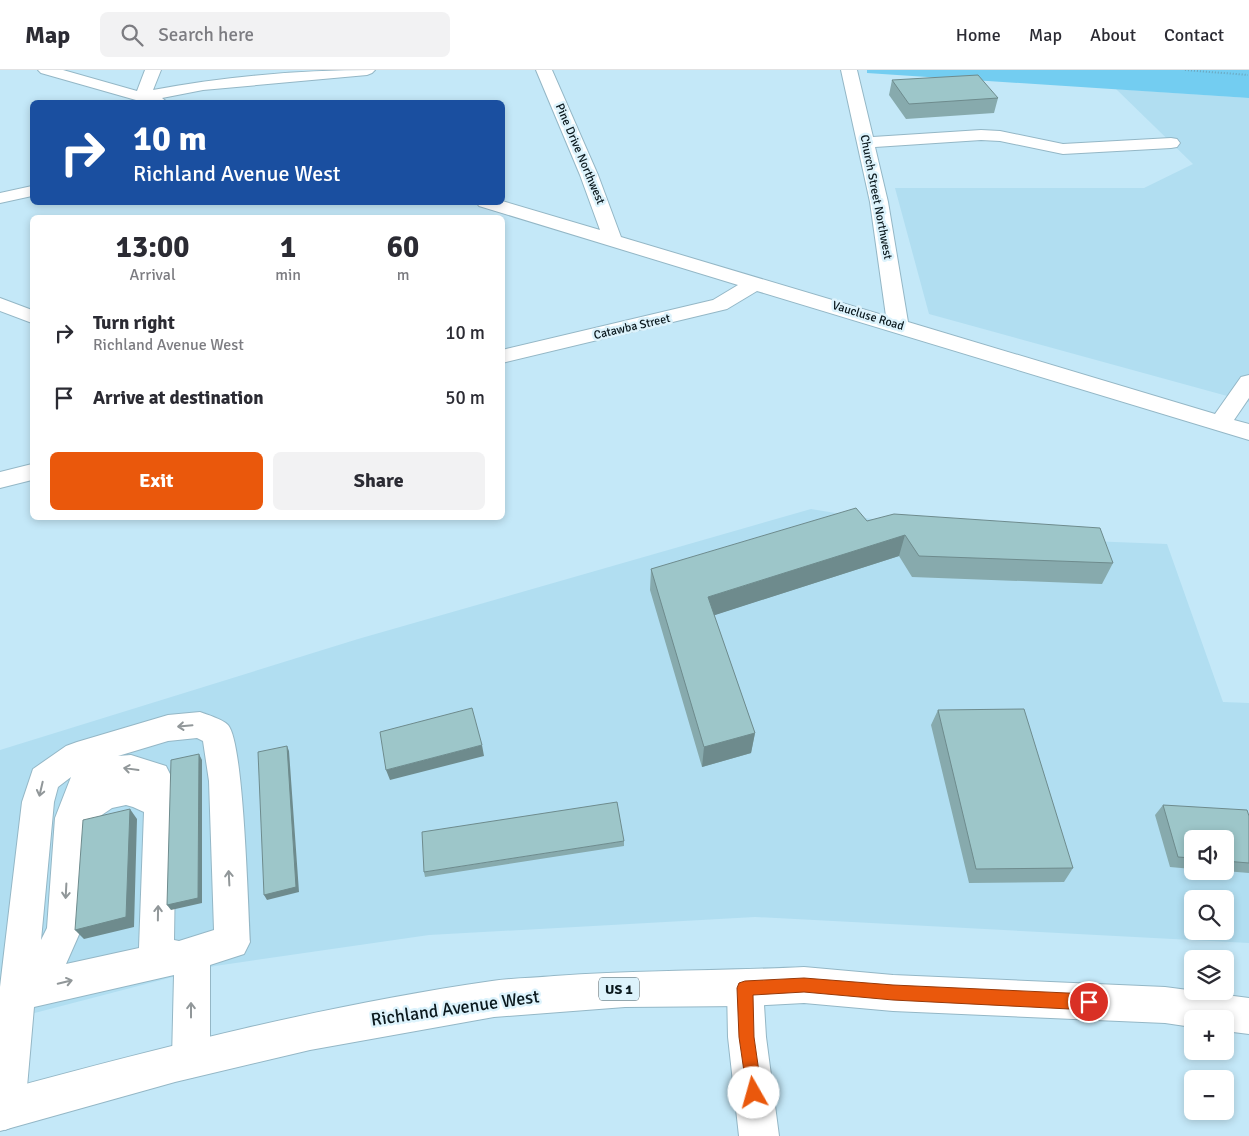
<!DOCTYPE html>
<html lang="en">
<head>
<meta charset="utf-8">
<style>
	body { margin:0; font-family:Signika,sans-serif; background:#f2f2f3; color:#2b2b33; height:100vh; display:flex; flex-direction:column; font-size:19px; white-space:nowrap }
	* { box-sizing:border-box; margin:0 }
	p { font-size:16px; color:#7c7c81 }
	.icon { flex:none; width:28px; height:28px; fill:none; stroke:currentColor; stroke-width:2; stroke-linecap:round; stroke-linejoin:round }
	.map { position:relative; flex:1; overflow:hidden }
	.drawer { position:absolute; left:30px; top:145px; width:475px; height:305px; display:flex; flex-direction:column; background:#fff; border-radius:8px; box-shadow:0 2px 8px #0003 }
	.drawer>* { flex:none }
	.banner { position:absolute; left:30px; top:30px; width:475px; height:105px; border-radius:8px; box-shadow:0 2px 8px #0003; background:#1a4fa0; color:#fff; overflow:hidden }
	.buttons { position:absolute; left:1184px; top:760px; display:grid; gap:10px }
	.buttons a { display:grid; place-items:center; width:50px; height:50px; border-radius:8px; background:#fff; box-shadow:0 2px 8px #0003; font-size:25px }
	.pin { position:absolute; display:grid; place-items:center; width:42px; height:42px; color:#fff; margin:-21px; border:2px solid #fff; border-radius:50%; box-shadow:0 1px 5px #0007 }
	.me { position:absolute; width:55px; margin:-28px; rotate:353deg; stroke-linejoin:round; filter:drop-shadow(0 0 4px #0008) }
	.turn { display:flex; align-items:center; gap:18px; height:105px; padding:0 20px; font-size:22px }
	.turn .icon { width:65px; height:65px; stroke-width:2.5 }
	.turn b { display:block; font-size:35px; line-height:42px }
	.eta { display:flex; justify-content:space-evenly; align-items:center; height:85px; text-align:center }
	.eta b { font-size:30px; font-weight:800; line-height:35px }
	.primary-button { display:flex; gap:10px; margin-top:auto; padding:10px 20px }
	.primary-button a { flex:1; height:58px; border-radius:8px; background:#ea580c; color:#fff; font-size:20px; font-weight:800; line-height:58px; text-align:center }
	.primary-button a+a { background:#f2f2f3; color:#2b2b33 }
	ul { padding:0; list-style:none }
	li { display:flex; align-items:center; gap:15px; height:65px; padding:0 20px }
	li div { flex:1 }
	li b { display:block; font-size:19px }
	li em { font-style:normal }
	header { display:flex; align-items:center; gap:30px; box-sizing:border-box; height:70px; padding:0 25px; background:#fff; border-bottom:1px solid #e1e1e2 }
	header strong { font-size:24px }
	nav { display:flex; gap:28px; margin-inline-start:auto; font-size:18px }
	.search { width:350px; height:45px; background:#f2f2f3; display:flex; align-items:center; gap:12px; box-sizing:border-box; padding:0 18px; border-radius:8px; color:#7c7c81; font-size:19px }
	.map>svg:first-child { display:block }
	.built { fill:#b1def1; fill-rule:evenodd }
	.green { fill:#73cdf1 }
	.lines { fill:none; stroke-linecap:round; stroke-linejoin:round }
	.minor-casing { stroke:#94b7c6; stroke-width:2 }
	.major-casing { stroke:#94b7c6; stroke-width:2 }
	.path { stroke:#657e89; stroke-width:2; stroke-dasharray:0.5 2.5; stroke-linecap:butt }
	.minor { fill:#fff; fill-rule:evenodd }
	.major { fill:#fff; fill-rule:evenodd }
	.wall { fill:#87aaad }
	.shaded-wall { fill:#6e8b8d }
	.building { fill:#9dc6c9; stroke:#6e8b8d }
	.oneway { stroke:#919799 }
	.route { fill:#ea580c; stroke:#983908 }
	.labels { text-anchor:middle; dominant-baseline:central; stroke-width:5; stroke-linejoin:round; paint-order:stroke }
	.far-street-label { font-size:12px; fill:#0a181d; stroke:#ddf3fc }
	.shield { fill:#ddf3fc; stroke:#495a60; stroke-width:1 }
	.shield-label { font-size:14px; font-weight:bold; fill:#0a181d }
	.near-street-label { font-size:18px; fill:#0a181d; stroke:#ddf3fc }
</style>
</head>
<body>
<header>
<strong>Map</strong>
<div class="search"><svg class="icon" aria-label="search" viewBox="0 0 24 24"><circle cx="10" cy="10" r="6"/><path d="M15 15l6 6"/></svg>Search here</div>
<nav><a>Home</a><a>Map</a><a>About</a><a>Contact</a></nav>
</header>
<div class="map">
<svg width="1249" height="1066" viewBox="0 0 1249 1066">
	<rect width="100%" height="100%" fill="#c4e8f8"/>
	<path class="built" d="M 1116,19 L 1249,28 L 1249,332 L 929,244 L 895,118 L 1144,118 L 1193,94 Z
		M 811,439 L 981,467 L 1167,474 L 1223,632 L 1249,633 L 1249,873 L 755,847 L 429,865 L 215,896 L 0,952 L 0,680 L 358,569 ZM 1192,769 L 1225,769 L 1225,801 L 1192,801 ZM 1192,829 L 1225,829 L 1225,861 L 1192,861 Z"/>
	<path class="green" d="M 867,0 L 1249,0 L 1249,28 L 867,3 Z"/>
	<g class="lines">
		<g class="minor-casing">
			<path id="minor" d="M 38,0 L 63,0 L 137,21 L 145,0 L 161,0 L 153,20 C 227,6 300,0 375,0 L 372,3 L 367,5 L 203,20 L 162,28 L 167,32 L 143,32 L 41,3 Z
				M 536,0 L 552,0 L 598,105 L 621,167 L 886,246 L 870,132 L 841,0 L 857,0 L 873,67 L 981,60 L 1000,61 L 1063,74 L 1171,68 L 1177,69 L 1180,73 L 1177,77 L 1171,78 L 1063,84 L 1000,71 L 981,70 L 875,77 L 888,132 L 908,252 L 1215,344 L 1241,307 L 1249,305 L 1249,328 L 1234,350 L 1249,354 L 1249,370 L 757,221 L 727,239 L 502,293 L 502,280 L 713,230 L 738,215 L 479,136 L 476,132 L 502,131 L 600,160 L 580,105 Z
				M 32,116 L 32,126 L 0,133 L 0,123 Z
				M 0,228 L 32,240 L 32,253 L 0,241 Z
				M 32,394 L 32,410 L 0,418 L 0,402 Z
				M 200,642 C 208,645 222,649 228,655 C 244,672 248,839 250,872 L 244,884 L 210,895 L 210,989 L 204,1002 L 191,1008 L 178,1002 L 172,989 L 174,905 L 34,937 L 25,1040 L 19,1054 L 5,1060 L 0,1057 L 0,917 L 22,732 L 33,699 L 66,676 L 77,672 L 168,645 ZM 197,668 L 203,671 L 209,711 L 214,860 L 179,871 L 174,870 L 176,735 L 171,706 L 166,696 L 131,685 L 118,686 L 168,671 ZM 71,707 L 55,748 L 47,858 L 41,870 L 54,732 L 58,717 ZM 126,735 L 133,737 L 144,742 L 139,878 L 66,894 L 81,860 L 87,755 L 112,738 Z
				M 745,900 L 758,905 L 763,918 L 766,967 L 779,1066 L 739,1066 L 728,967 L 727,918 L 732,905 Z"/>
		</g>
		<g class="major-casing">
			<path id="major" d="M 804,897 L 893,905 L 1165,917 L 1249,928 L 1249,964 L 1225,961 L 1225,949 L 1192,949 L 1192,957 L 1165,953 L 893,941 L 804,933 L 745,936 L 625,937 L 494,947 L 310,980 L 175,1012 L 0,1061 L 0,1021 C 163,977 325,935 492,911 C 513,908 533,908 554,906 C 637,900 721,901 804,897 Z"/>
		</g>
		<path class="path" d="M 1185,0 L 1248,5"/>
		<use href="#minor" class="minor"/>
		<use href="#major" class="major"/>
	</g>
	<path class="wall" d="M 892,10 L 998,28 L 994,43 L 906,49 L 889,25 Z
		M 867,451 L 1113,493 L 1102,514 L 912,507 L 899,486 L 714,545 L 755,663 L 751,683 L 702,697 L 650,520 L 651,499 Z
		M 938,640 L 1073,798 L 1064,812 L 969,813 L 931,655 Z
		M 1163,735 L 1249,746 L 1249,803 L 1225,801 L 1225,769 L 1192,769 L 1192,799 L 1170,797 L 1155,745 Z
		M 624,771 L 624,776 L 425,807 L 424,802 Z"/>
	<path class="shaded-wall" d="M 905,465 L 899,486 L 706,548 L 708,527 Z
		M 755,663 L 751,683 L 702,697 L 704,677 Z
		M 482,675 L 484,686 L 390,710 L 386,700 Z
		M 287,676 L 289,681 L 299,822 L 267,830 L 264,825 Z
		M 199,684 L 202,690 L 202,833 L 171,840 L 167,835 Z
		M 130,739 L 137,749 L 134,857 L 84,869 L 75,860 Z"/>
	<path class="building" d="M 978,5 L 998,28 L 909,34 L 892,10 Z
		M 856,438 L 867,451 L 894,444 L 1100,458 L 1113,493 L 919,486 L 905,465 L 708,527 L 755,663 L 704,677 L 651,499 Z
		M 472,638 L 482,675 L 386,700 L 380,662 Z
		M 1024,639 L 1073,798 L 976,799 L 938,640 Z
		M 287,676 L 296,817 L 264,825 L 258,682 Z
		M 199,684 L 198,828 L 167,835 L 171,690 Z
		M 617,732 L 624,771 L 424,802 L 422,762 Z
		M 1163,735 L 1247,740 L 1249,746 L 1249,793 L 1225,791 L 1225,769 L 1192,769 L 1192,788 L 1178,787 Z
		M 130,739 L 126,847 L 75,860 L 83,750 Z"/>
	<defs><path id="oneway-shaft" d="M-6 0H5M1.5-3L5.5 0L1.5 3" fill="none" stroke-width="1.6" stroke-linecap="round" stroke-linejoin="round" transform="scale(1.25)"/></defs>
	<g class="oneway">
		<use href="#oneway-shaft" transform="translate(185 656) rotate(175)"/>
		<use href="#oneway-shaft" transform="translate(131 699) rotate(-172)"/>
		<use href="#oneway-shaft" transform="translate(41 719) rotate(103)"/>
		<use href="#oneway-shaft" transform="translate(229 808) rotate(-93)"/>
		<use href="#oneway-shaft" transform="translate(66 821) rotate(93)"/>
		<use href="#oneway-shaft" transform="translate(158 843) rotate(-89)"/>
		<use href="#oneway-shaft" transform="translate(65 912) rotate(-13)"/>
		<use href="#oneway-shaft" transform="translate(191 940) rotate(-90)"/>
	</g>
	<path class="route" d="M 804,908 L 893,915 L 1089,924 L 1094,927 L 1097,932 L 1094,937 L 1089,940 L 893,930 L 804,922 L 753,925 L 754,967 L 762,1023 L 760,1029 L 754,1031 L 748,1029 L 739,967 L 737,918 L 739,913 L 745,911 Z"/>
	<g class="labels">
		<g class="far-street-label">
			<text transform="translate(580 84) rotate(67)">Pine Drive Northwest</text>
			<text transform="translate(876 127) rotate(79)">Church Street Northwest</text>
			<text transform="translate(868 246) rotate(17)">Vaucluse Road</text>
			<text transform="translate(632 257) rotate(-13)">Catawba Street</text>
		</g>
		<rect class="shield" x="599" y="907.5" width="40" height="23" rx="4"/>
		<g class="shield-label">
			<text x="619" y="919">US 1</text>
		</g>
		<g class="near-street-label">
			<text transform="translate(455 938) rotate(-8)">Richland Avenue West</text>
		</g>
	</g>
</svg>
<div class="buttons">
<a><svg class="icon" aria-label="sound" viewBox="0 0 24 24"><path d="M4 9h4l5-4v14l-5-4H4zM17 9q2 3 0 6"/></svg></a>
<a><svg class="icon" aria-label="search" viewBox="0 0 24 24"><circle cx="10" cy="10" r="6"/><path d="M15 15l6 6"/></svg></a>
<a><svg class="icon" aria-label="layers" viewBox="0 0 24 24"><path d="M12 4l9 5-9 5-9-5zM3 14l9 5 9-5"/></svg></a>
<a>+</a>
<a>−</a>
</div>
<div class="pin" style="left:1089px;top:932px;background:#d93025"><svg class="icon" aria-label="arrive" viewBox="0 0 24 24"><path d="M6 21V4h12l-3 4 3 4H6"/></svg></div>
<svg class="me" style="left:754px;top:1023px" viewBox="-20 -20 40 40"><circle r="19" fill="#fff"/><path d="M0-13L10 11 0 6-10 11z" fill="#ea580c"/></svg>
<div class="banner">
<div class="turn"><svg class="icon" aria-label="right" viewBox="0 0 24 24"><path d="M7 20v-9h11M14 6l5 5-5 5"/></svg><div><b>10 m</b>Richland Avenue West</div></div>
</div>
<section class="drawer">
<div class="eta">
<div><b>13:00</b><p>Arrival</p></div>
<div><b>1</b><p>min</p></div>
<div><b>60</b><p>m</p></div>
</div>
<ul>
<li><svg class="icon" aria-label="right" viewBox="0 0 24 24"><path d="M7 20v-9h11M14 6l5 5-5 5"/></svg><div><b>Turn right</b><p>Richland Avenue West</p></div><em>10 m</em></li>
<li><svg class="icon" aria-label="arrive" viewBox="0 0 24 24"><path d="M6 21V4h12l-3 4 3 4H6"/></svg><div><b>Arrive at destination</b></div><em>50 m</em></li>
</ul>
<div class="primary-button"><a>Exit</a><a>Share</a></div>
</section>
</div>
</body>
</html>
